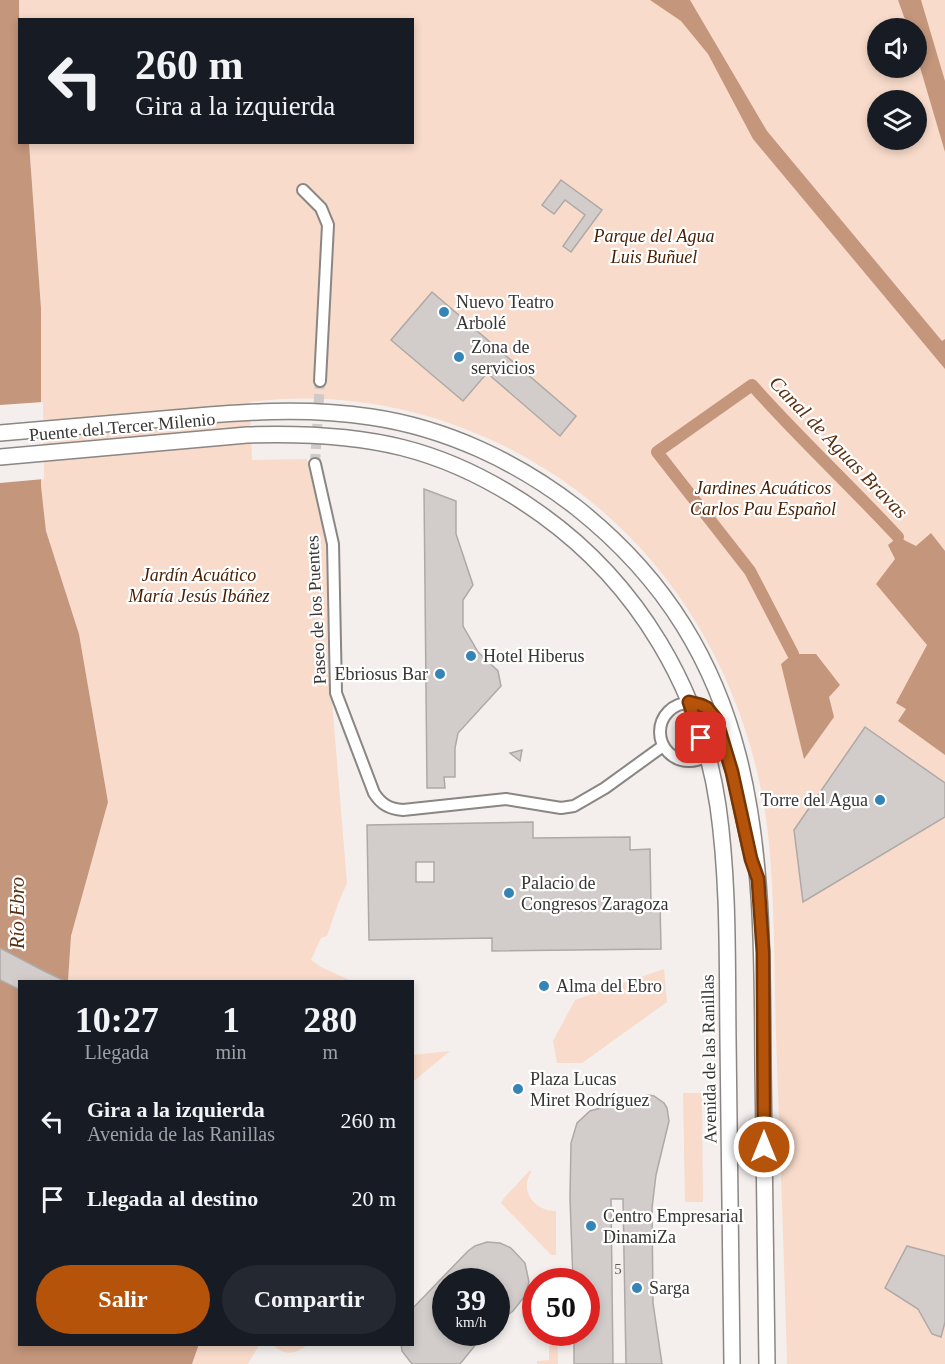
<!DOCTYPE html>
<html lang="es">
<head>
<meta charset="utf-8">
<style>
	body { margin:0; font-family:"Times New Roman",serif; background:#242831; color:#f1f3f6; height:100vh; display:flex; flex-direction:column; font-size:22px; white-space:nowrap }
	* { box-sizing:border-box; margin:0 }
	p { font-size:20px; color:#9ea1a6 }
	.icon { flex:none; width:33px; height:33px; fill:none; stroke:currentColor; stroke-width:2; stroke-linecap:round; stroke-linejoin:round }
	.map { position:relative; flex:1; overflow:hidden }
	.side { position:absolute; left:18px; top:980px; width:396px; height:366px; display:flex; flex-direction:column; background:#171b24; border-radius:0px; box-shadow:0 3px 9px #0003 }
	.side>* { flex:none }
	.top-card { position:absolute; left:18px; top:18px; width:396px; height:126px; border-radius:0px; box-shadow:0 3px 9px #0003; background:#171b24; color:#f1f3f6; overflow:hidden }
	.fabs { position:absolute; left:867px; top:18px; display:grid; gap:12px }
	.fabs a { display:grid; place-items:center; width:60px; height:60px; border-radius:50%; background:#171b24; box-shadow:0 3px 9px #0003; font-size:30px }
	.speed { position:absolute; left:432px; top:1268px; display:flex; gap:12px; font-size:30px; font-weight:700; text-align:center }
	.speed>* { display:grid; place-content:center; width:78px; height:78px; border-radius:50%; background:#171b24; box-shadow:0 3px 9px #0003; line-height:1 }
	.speed small { font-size:15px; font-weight:400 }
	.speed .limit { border:9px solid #d22; background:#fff; color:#111 }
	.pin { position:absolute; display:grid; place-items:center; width:51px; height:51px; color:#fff; margin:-26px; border-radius:12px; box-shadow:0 3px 9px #0006 }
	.me { position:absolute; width:66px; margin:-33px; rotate:0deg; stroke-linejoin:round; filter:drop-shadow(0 0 4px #0008) }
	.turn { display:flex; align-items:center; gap:21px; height:126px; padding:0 18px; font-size:27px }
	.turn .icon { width:78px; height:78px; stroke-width:2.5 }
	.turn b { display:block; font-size:42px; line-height:51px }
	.eta { display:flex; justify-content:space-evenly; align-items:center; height:102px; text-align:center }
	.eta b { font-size:36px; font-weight:700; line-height:42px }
	.cta { display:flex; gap:12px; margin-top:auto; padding:12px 18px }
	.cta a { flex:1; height:69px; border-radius:36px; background:#b45309; color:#fff; font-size:24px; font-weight:700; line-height:69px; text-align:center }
	.cta a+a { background:#242831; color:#f1f3f6 }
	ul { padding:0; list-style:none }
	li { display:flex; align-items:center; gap:18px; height:78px; padding:0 18px }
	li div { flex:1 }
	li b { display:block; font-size:22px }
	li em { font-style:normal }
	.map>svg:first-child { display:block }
	.green { fill:#f8dbca; fill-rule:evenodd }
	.water { fill:#c4967b }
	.pier { fill:#f4efec }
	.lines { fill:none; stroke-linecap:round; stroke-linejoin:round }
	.canal { stroke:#c4967b; stroke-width:12 }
	.building { fill:#d2cdca; stroke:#aea9a6; stroke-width:1.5; fill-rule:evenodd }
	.minor-tunnel { stroke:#cecac7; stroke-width:10; stroke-dasharray:10 5; stroke-linecap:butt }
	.minor-casing { stroke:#8a8683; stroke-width:14 }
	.secondary-casing { stroke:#8a8683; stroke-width:18 }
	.minor { stroke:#fff; stroke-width:10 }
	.secondary { stroke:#fff; stroke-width:15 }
	.route-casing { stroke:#753606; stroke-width:15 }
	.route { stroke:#b45309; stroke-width:10 }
	.poi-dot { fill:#3584b6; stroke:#fff; stroke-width:2 }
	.labels { text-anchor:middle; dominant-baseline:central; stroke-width:4.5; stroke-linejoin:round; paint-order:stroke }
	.number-label { font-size:15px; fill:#5e5b5a }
	.park-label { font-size:18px; font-style:italic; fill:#491e00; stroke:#fff }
	.poi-label { font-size:18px; fill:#373534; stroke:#fff; text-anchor:start }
	.street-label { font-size:18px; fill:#373534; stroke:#fff }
	.water-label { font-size:20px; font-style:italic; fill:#5b2f0f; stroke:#fff }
</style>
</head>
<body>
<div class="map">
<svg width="945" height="1364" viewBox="0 0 945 1364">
	<rect width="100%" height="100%" fill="#f4efec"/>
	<path class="green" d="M 19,0 L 945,0 L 945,1364 L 787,1364 C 784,1255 780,1145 776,1036 C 774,971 775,907 769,843 C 753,682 666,534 523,456 C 440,410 344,390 250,402 L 252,460 L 307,459 L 326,542 L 329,664 L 347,883 L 338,904 L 327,936 L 321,938 L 311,960 L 321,967 L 352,981 L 68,981 L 71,936 L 108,802 L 79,634 L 46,531 L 41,486 L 41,308 L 29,143 L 412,142 L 412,20 L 20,20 L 19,40 ZM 878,28 L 916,28 L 916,68 L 878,68 ZM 878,100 L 916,100 L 916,140 L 878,140 Z
		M 664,969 L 667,1002 L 582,1063 L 557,1063 L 553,1041 L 575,1000 Z
		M 450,1051 L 415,1080 L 413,1080 L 413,1055 Z
		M 683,1093 L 702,1093 L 703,1202 L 685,1202 Z
		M 530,1170 L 531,1172 C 519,1191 535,1211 556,1211 L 556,1255 L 551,1255 L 501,1203 L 504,1198 Z
		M 543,1332 L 557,1332 L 558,1364 L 537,1364 L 537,1361 L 549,1360 L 549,1339 L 542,1339 Z
		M 199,1344 L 257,1344 L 258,1347 L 248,1364 L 192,1364 Z
		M 272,1344 L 308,1344 C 296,1355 283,1356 272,1344 Z"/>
	<path class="water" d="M 0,0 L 19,0 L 20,142 L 29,143 L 41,308 L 41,486 L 46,531 L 79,634 L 108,802 L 71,936 L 68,981 L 20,981 L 20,1344 L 199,1344 L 192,1364 L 0,1364 Z
		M 650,0 L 690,0 L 767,131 L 942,341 L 945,339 L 945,369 L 753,139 L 708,54 L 681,21 Z
		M 898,0 L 921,0 L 945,81 L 945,152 L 917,57 L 916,28 L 908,28 Z
		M 931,533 L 945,551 L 945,755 L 898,721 L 906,709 L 896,703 L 927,645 L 876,584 L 895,559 L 888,545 L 898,537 L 916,546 Z
		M 793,654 L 816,654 L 840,685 L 829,697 L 834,717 L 804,759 L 781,664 Z"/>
	<path class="pier" d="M 43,402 L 44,479 L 0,483 L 0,405 Z"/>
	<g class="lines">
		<path class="canal" d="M 793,654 L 750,571 L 657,452 L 752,385 C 799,438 850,485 898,537"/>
	</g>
	<path class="building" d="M 561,180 L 602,210 L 571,252 L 563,246 L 585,215 L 565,200 L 554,214 L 542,205 Z
		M 432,292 L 576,416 L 560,436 L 487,373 L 463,401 L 391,340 Z
		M 424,489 L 456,501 L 456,534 L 473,585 L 463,600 L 463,626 L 478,652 L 498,671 L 501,686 L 458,733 L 455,748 L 455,777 L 444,777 L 445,788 L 427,788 Z
		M 865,727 L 945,783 L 945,817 L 803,902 L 794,830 Z
		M 522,750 L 520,761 L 510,753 Z
		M 533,822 L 533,838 L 630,837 L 630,850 L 650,849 L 651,904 L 660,904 L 661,949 L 492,951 L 492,938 L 369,940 L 367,825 ZM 416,862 L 434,862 L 434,882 L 416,882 Z
		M 0,948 L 42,970 L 65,981 L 20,981 L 20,990 L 0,980 Z
		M 648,1095 L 654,1096 L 664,1103 L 667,1108 L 669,1121 L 656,1175 L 652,1208 L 653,1303 L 662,1364 L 574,1364 L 574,1332 L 586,1332 L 586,1281 L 573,1281 L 570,1198 L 571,1143 L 577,1123 L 590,1111 ZM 611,1199 L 623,1199 L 626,1364 L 613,1364 Z
		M 487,1242 L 500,1243 L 511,1248 L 525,1263 L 529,1282 L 524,1297 L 513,1311 L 496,1324 L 496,1281 L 446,1281 L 446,1332 L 486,1332 L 460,1364 L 412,1364 L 402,1351 L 401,1344 L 412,1344 L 412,1309 L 468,1251 L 475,1246 Z
		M 907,1246 L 945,1256 L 945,1322 L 941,1337 L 932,1334 L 918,1309 L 885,1288 Z"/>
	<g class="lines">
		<path class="minor-tunnel" d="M 315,464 L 320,381"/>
		<g class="minor-casing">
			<path id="minor" d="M 303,190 L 321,208 L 328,225 L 320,381
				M 315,464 L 333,544 L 336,693 L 374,793 C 381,804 389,809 403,810 L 506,799 L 561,808 L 574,806 L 605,788 L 663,746
				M660 732a29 29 0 1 1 58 0a29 29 0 1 1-58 0Z
				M 720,732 L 732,772 L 748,847"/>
		</g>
		<g class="secondary-casing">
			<path id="secondary" d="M 0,433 C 58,428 116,423 174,418 C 240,412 305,407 371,417 C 446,428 518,462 577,508 C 764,657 762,849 763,1068 C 764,1166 765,1265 767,1364
				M 0,457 L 247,435 C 364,431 446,446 542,515 C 638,584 701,690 718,806 C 729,883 727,962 728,1039 C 730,1147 730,1256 732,1364"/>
		</g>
		<use href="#minor" class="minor"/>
		<use href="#secondary" class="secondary"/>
	</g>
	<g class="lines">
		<g class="route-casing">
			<path id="route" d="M 701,738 L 689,702 L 701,705 L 707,708 L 716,719 L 732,772 L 751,859 L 758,879 L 763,952 L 764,1147"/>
		</g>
		<use href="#route" class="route"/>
	</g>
	<g class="poi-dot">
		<circle cx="444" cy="312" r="6"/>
		<circle cx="459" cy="357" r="6"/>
		<circle cx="471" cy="656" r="6"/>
		<circle cx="440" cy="674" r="6"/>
		<circle cx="880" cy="800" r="6"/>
		<circle cx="509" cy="893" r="6"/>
		<circle cx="544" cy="986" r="6"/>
		<circle cx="518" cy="1089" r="6"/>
		<circle cx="591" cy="1226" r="6"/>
		<circle cx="637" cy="1288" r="6"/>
	</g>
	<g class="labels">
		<g class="number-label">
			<text x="618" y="1269">5</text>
		</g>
		<g class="park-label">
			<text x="654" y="236">Parque del Agua<tspan x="654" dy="21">Luis Buñuel</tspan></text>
			<text x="763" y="488">Jardines Acuáticos<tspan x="763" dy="21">Carlos Pau Español</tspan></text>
			<text x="199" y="575">Jardín Acuático<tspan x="199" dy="21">María Jesús Ibáñez</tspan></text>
		</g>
		<g class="poi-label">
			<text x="456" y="302">Nuevo Teatro<tspan x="456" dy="21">Arbolé</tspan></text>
			<text x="471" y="347">Zona de<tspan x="471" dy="21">servicios</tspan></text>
			<text x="483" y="656">Hotel Hiberus</text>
			<text x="428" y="674" text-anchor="end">Ebriosus Bar</text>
			<text x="868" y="800" text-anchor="end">Torre del Agua</text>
			<text x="521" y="883">Palacio de<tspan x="521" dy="21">Congresos Zaragoza</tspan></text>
			<text x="556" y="986">Alma del Ebro</text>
			<text x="530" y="1079">Plaza Lucas<tspan x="530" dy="21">Miret Rodríguez</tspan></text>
			<text x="603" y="1216">Centro Empresarial<tspan x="603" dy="21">DinamiZa</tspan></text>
			<text x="649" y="1288">Sarga</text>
		</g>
		<g class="street-label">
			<text transform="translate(122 427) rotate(-5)">Puente del Tercer Milenio</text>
			<text transform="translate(316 610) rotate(-93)">Paseo de los Puentes</text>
			<text transform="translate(709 1059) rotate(-91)">Avenida de las Ranillas</text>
		</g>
		<g class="water-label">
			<text transform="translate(839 447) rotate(46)">Canal de Aguas Bravas</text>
			<text transform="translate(17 913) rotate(-90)">Río Ebro</text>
		</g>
	</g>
</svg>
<div class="fabs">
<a><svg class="icon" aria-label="sound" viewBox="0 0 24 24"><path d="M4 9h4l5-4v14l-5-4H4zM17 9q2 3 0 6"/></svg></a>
<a><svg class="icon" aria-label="layers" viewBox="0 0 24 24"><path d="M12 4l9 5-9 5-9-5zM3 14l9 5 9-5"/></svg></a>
</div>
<div class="speed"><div>39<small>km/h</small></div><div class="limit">50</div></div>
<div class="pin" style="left:701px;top:738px;background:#d93025"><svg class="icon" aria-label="arrive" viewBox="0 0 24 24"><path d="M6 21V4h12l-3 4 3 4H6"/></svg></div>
<svg class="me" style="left:764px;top:1147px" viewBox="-20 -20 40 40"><circle r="17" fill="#b45309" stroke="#fff" stroke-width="3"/><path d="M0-11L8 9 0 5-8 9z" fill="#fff"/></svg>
<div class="top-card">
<div class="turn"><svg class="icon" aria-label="left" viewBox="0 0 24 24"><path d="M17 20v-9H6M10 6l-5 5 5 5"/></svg><div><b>260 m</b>Gira a la izquierda</div></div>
</div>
<section class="side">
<div class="eta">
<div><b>10:27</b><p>Llegada</p></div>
<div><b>1</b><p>min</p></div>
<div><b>280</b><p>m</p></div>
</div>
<ul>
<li><svg class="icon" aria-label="left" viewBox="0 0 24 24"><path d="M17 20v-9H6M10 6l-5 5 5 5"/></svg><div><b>Gira a la izquierda</b><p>Avenida de las Ranillas</p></div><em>260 m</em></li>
<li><svg class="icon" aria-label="arrive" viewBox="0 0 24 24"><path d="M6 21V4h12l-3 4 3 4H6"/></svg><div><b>Llegada al destino</b></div><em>20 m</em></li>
</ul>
<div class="cta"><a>Salir</a><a>Compartir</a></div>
</section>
</div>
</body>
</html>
